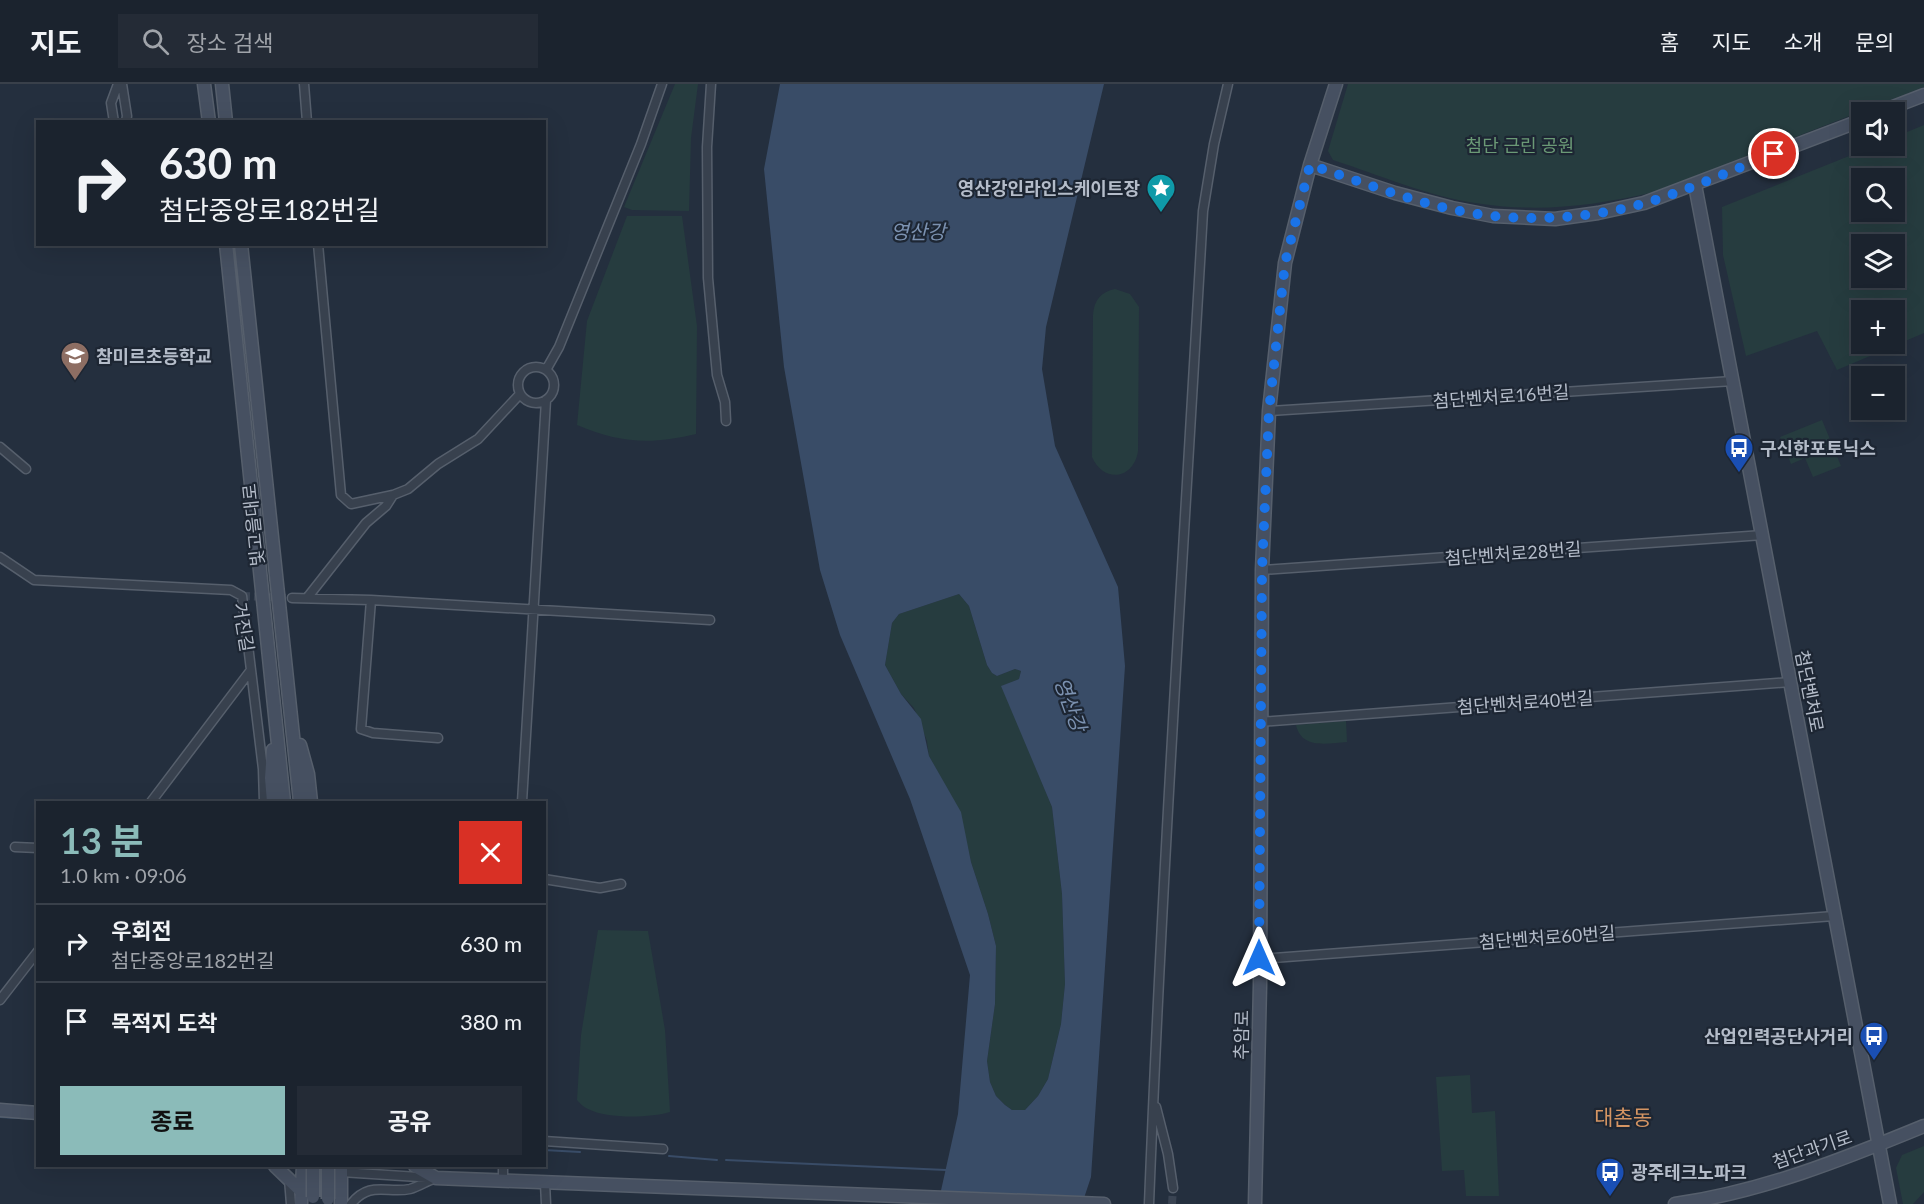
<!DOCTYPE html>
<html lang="ko">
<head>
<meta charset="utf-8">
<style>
	body { margin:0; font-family:Lato,"Noto Sans KR",sans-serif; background:#242b36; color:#f1f3f6; height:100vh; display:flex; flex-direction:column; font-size:22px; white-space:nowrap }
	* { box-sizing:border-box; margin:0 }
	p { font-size:20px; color:#a0a4aa }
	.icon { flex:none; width:33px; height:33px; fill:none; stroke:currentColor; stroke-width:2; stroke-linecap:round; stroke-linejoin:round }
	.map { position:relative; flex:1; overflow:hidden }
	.details { position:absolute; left:36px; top:717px; width:510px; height:366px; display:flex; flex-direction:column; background:#1b232e; border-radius:0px; box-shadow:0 6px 24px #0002,0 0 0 2px #39404a }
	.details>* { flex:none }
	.hud { position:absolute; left:36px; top:36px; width:510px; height:126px; border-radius:0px; box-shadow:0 6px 24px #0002,0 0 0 2px #39404a; background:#1b232e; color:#f1f3f6; overflow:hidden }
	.controls { position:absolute; left:1851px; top:18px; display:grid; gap:12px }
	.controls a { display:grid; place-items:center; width:54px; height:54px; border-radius:0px; background:#1b232e; box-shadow:0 6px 24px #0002,0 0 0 2px #39404a; font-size:30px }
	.pin { position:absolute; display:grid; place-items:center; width:51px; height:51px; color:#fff; margin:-26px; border:3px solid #fff; border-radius:50%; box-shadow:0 2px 6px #0007 }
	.me { position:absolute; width:66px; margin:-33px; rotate:0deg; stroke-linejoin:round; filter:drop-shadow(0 0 4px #0008) }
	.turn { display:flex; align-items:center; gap:21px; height:126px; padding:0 24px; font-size:27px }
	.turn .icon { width:78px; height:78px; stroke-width:2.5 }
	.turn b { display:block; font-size:42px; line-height:51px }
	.round { display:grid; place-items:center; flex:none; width:63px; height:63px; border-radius:0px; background:#242b36 }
	.headline { display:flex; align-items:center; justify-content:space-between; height:102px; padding:0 24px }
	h1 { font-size:36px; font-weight:700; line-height:45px; color:#8bbbb9 }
	.action { display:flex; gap:12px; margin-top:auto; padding:12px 24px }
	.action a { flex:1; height:69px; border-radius:0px; background:#8bbbb9; color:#111; font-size:24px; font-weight:700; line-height:69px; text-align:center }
	.action a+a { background:#242b36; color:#f1f3f6 }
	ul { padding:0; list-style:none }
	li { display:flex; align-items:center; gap:18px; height:78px; padding:0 24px; border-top:2px solid #39404a }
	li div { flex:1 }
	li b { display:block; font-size:22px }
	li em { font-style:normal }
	header { display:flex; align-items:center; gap:36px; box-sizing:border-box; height:84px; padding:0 30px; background:#1b232e; border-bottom:2px solid #39404a }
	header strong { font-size:28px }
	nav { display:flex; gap:33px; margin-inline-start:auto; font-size:21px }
	.search { width:420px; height:54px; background:#242b36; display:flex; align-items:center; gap:15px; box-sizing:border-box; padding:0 21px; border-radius:0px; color:#a0a4aa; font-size:22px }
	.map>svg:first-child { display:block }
	.green { fill:#263c3f; fill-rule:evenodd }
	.water { fill:#394c67; fill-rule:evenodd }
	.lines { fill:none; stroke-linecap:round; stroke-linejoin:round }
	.stream { stroke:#394c67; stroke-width:2 }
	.street-tunnel { stroke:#3a4453; stroke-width:8; stroke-dasharray:8 4; stroke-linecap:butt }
	.street-casing { stroke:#565f6c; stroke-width:11 }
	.secondary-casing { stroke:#565f6c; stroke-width:15 }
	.street { stroke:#38414e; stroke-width:8 }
	.secondary { stroke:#465061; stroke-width:12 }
	.secondary-bridge-casing { stroke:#565f6c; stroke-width:15; stroke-linecap:butt }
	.secondary-bridge { stroke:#465061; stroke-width:12 }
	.route { stroke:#1a73e8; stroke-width:10; stroke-dasharray:0 18 }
	.labels { text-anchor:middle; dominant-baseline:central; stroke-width:4.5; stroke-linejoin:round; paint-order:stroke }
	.park-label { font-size:18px; fill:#6b9a76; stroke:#1d2633 }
	.poi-label { font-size:18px; font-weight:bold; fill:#b4bcc9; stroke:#1d2633; text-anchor:start }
	.street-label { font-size:18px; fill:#b4bcc9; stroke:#1d2633 }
	.water-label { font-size:20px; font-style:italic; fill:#7c92b1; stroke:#1d2633 }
	.quarter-label { font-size:21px; fill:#d59563; stroke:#1d2633 }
</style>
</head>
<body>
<header>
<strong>지도</strong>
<div class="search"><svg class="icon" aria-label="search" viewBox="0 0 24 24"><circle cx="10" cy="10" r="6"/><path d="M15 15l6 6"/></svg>장소 검색</div>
<nav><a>홈</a><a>지도</a><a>소개</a><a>문의</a></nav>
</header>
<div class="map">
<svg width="1924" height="1120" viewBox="0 0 1924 1120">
	<rect width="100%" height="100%" fill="#242f3e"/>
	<path class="green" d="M 675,0 L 698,0 L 691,54 L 689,127 L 632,126 L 624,123 Z
		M 1348,0 L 1924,0 L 1924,3 L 1654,108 C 1593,122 1538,129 1475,119 C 1428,112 1379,91 1333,76 L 1328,67 Z
		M 1924,41 L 1924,249 L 1837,286 L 1817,247 L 1746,272 L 1723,171 L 1722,123 L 1874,62 L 1894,62 L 1895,53 ZM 1862,94 L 1894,94 L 1894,128 L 1862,128 ZM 1862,160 L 1894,160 L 1894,194 L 1862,194 ZM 1862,226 L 1894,226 L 1894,260 L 1862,260 Z
		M 627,132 L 682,132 L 697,242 L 696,350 C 650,361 620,359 577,341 L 587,237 Z
		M 1115,205 L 1130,210 L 1139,223 L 1138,367 C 1134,395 1104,400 1092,373 L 1093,231 C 1094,216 1101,208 1115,205 Z
		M 1822,336 L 1841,382 L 1813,393 L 1805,374 L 1791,380 L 1780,353 Z
		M 959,510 L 969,522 L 987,581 L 992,589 L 997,592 L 1015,585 L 1021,587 L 1019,595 L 1002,602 L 1052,723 L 1062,810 L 1065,900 L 1061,940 L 1048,995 L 1038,1012 L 1025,1026 L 1012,1026 L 1005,1021 L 996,1012 L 990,998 L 987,977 L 995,920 L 996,862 L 988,830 L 971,778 L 960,728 L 929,672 L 927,657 L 914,624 L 901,610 L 885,581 L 892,539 L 899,530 Z
		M 1346,637 L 1347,658 C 1328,659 1302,666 1296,641 Z
		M 598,846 L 648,847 L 665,946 L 670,1028 C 650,1034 607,1035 588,1025 C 583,1023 580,1019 577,1016 L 581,951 Z
		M 1470,991 L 1472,1029 L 1495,1027 L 1499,1112 L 1466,1112 L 1464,1086 L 1442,1087 L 1436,993 Z
		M 1924,1062 L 1924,1108 L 1913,1120 L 1903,1120 L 1896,1084 L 1902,1071 Z"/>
	<path class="water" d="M 780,0 L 1104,0 L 1046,243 L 1042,285 L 1055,362 L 1118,503 L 1125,582 L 1091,1093 L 1082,1120 L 938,1120 L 958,1030 L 970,891 L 910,715 L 840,551 L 820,486 L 784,283 L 764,85 ZM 959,510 L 969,522 L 987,581 L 992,589 L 997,592 L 1015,585 L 1021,587 L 1019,595 L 1001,602 L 1052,723 L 1062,810 L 1065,900 L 1061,940 L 1048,995 L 1038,1012 L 1025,1026 L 1012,1026 L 1005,1021 L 996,1012 L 990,998 L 987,977 L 995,920 L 996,862 L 988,830 L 971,778 L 961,728 L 929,672 L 921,635 L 901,610 L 885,581 L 892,539 L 899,530 Z"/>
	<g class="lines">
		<path class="stream" d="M 0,1033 L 38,1035
			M 544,1066 L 580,1068
			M 669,1072 L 717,1076
			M 726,1076 L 946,1086"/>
		<path class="street-tunnel" d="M 242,512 L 292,514
			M 1172,1120 L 1173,1104"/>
		<g class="street-casing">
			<path id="street" d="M 122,0 L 127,32 L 126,38
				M 304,0 L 307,38
				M 711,0 L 707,63 L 708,194 L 717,291 L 725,318 L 726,337
				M 114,38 L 111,19 L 118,0
				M 318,160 L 341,411 L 351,420 L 393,411
				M518 301a18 18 0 1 1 36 0a18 18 0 1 1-36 0Z
				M 546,286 L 559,263 L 641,60 L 662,0
				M 1269,327 L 1733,297
				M 0,363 L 26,385
				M 0,473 L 34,496 L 231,506 L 242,512 L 251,586 L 151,718
				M 1262,486 L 1763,451
				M 292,514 L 371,516
				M 307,514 L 366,439 L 386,422 L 393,411 L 408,405 L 438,380 L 478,355 L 520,310
				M 251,586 L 263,685 L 264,718
				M 1260,638 L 1790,598
				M 438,654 L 373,649 L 361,645 L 371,516 L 710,536
				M 522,718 L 546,316
				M 15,763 L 38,764
				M 544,795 L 600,804 L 621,800
				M 1259,875 L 1834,832
				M 0,916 L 38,867
				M 1156,1023 L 1168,1070 L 1173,1104
				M 544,1057 L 663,1065
				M 309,1083 L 341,1088 L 434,1094
				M 289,1095 L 291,1120
				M 503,1097 L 503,1082
				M 545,1099 L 546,1120
				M 351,1120 C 370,1096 387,1110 410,1105 C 418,1103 425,1098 433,1095
				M 1149,1120 C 1162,789 1184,458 1203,127 L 1214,60 L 1228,0"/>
		</g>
		<g class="secondary-casing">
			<path id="secondary" d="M 204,0 L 209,38
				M 222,0 L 226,38
				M 1880,28 L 1924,11
				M 1310,81 L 1395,109 L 1452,124 L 1493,132 L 1555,135 L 1598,129 L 1644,119 L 1862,36
				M 1695,101 L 1890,1120
				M 226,160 L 284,718
				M 241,160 L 300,718
				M 300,661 L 308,690 L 311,718
				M 273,666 L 271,694 L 273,718
				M 0,1026 L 38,1029
				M 275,1082 L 302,1108
				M 415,1082 L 436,1094 L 1104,1120
				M 301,1120 L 303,1082
				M 341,1120 L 341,1082
				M 1255,1120 L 1260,901 L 1262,486 L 1269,327 L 1285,179 L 1310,81 L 1336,0
				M 1675,1120 C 1761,1108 1844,1075 1924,1042"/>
		</g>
		<use href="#street" class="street"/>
		<use href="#secondary" class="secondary"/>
		<g class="secondary-bridge-casing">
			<path id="secondary-bridge" d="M 313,1082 L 313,1113
				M 328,1082 L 328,1115"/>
		</g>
		<use href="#secondary-bridge" class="secondary-bridge"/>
	</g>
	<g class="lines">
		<path class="route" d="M 1259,874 L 1262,486 L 1269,327 L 1285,179 L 1310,81 C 1369,100 1431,126 1493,132 C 1543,137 1594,133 1642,120 C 1687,107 1730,87 1774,70"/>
	</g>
	<defs>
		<g id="sight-pin" transform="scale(1.5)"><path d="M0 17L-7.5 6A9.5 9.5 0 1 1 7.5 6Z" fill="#0f9aa8" stroke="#1d2633"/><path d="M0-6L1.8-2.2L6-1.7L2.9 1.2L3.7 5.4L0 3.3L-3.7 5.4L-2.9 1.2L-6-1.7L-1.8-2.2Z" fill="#fff"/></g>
		<g id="school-pin" transform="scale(1.5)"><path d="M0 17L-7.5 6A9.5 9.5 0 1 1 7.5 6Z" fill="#8d6e63" stroke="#1d2633"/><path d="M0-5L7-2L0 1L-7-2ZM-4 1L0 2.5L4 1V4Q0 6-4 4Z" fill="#fff"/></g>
		<g id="bus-pin" transform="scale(1.5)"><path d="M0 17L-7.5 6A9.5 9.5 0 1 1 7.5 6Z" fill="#1a4fb4" stroke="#1d2633"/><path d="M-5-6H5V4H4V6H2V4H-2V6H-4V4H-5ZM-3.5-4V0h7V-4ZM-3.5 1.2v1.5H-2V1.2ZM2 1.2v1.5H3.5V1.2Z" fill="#fff"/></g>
	</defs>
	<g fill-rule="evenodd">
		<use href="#sight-pin" x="1161" y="104"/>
		<use href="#school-pin" x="75" y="272"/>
		<use href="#bus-pin" x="1739" y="364"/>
		<use href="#bus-pin" x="1874" y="952"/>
		<use href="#bus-pin" x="1610" y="1088"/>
	</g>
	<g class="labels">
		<g class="park-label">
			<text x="1520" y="61">첨단 근린 공원</text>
		</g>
		<g class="poi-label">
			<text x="1140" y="104" text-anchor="end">영산강인라인스케이트장</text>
			<text x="96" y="272">참미르초등학교</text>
			<text x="1760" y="364">구신한포토닉스</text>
			<text x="1853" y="952" text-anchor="end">산업인력공단사거리</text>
			<text x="1631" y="1088">광주테크노파크</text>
		</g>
		<g class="street-label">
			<text transform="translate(1501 312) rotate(-4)">첨단벤처로16번길</text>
			<text transform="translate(253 441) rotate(-96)">빛고을대로</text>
			<text transform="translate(1513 469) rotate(-4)">첨단벤처로28번길</text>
			<text transform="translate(244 543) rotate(81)">거진길</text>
			<text transform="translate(1810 607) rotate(79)">첨단벤처로</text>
			<text transform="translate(1525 618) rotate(-4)">첨단벤처로40번길</text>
			<text transform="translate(1547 853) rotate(-4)">첨단벤처로60번길</text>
			<text transform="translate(1241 951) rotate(-89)">추암로</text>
			<text transform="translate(1812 1065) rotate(-19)">첨단과기로</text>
		</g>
		<g class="water-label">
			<text x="918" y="147">영산강</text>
			<text transform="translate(1071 620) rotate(70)">영산강</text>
		</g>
		<g class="quarter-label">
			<text x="1623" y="1032">대촌동</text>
		</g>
	</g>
</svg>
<div class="controls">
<a><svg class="icon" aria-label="sound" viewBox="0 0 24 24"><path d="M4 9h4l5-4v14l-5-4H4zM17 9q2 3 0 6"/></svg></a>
<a><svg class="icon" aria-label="search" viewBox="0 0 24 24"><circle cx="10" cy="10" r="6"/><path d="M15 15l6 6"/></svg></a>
<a><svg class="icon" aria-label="layers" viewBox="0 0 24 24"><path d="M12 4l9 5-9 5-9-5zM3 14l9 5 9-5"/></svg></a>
<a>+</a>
<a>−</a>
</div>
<div class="pin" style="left:1774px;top:70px;background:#d93025"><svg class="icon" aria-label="arrive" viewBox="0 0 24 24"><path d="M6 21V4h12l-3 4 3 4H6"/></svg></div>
<svg class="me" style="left:1259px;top:874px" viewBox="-20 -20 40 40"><path d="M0-17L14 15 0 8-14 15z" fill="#1a73e8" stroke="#fff" stroke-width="4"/></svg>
<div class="hud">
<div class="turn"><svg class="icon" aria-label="right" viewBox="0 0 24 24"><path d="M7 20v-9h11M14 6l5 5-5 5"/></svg><div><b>630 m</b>첨단중앙로182번길</div></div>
</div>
<section class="details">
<div class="headline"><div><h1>13 분</h1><p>1.0 km · 09:06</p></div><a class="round" style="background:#d93025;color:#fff"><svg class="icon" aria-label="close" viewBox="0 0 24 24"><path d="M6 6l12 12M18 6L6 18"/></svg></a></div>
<ul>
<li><svg class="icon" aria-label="right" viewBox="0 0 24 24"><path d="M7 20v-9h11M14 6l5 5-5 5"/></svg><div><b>우회전</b><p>첨단중앙로182번길</p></div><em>630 m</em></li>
<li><svg class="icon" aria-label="arrive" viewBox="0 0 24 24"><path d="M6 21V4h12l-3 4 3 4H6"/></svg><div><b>목적지 도착</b></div><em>380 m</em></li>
</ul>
<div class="action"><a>종료</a><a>공유</a></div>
</section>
</div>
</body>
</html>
